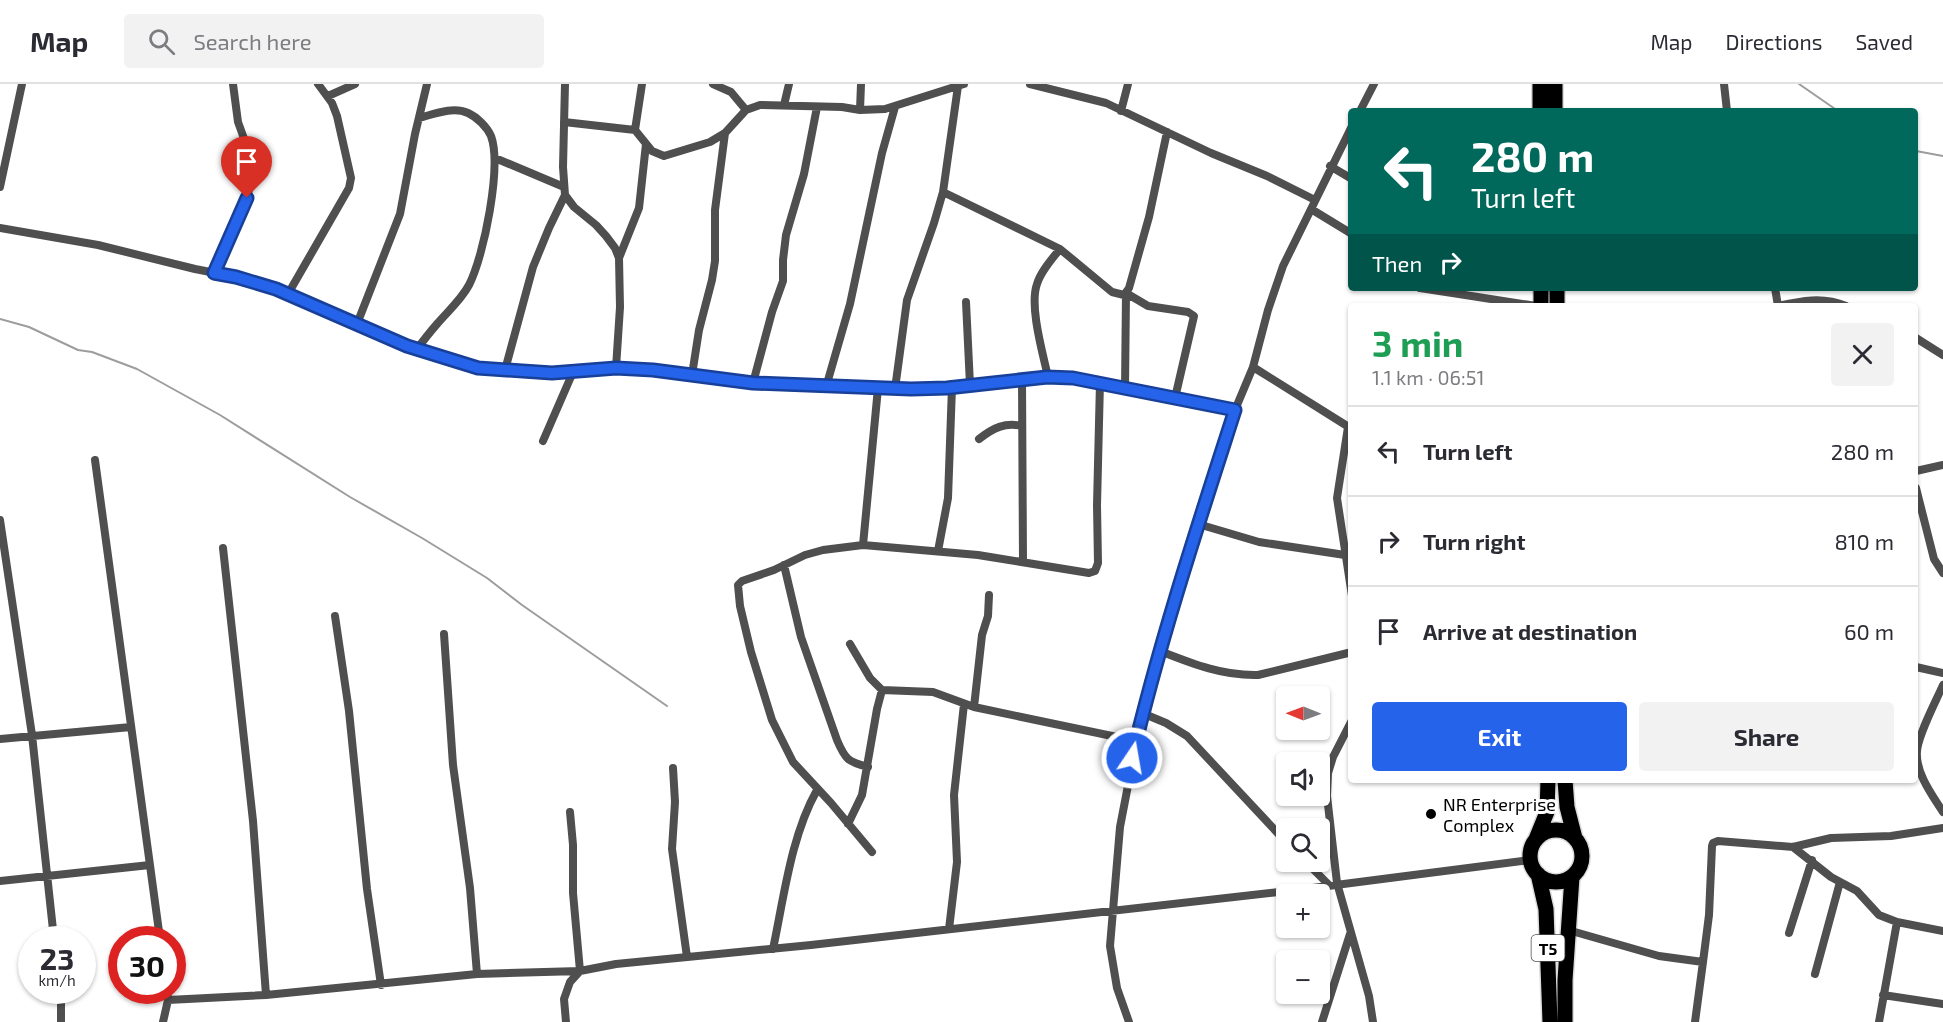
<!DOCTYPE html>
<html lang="en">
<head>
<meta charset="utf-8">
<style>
	body { margin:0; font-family:"Exo 2",sans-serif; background:#f2f2f3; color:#2b2b33; height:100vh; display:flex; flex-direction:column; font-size:22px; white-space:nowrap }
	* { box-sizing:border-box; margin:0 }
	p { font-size:20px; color:#7c7c81 }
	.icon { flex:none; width:33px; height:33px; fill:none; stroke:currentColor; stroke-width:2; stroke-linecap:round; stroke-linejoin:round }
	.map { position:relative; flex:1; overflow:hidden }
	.side { position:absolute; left:1348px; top:219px; width:570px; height:480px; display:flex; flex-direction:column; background:#fff; border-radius:6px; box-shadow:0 2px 4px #0004 }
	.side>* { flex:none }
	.top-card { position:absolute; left:1348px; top:24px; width:570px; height:183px; border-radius:6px; box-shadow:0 2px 4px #0004; background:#00695c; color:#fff; overflow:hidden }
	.needle { width:39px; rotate:271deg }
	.tools { position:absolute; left:1276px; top:602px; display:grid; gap:12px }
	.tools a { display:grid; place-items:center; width:54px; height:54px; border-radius:6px; background:#fff; box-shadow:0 2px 4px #0004; font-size:30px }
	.speed { position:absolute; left:18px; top:842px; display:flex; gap:12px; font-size:30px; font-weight:700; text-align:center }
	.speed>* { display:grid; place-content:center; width:78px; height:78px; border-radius:50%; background:#fff; box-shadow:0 2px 4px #0004; line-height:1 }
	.speed small { font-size:15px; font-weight:400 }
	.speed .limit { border:9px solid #d22; background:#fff; color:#111 }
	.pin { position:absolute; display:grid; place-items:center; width:51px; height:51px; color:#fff; margin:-62px -26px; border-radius:50% 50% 50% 0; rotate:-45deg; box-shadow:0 0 6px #0007 }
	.pin .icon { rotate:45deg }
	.me { position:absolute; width:66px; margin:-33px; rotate:12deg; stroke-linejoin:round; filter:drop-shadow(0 0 4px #0008) }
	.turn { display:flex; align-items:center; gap:21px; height:126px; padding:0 24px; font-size:27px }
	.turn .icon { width:78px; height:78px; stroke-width:2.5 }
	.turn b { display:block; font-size:42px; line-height:51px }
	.then { display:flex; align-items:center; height:57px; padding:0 24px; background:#0003; gap:12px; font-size:22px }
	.round { display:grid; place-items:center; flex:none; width:63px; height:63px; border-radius:6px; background:#f2f2f3 }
	.summary { display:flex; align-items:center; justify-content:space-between; height:102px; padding:0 24px }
	h1 { font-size:36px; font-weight:700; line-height:45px; color:#1e9e55 }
	.button { display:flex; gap:12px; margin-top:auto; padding:12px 24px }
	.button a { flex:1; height:69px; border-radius:6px; background:#2563eb; color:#fff; font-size:24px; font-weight:700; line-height:69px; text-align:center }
	.button a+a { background:#f2f2f3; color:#2b2b33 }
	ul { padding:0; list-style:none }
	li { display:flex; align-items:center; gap:18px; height:90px; padding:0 24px; border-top:2px solid #e1e1e2 }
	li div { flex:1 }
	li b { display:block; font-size:22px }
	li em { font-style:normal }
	header { display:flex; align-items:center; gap:36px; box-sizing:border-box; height:84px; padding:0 30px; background:#fff; border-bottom:2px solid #e1e1e2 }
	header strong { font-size:28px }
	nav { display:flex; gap:33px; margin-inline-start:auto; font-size:21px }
	.search { width:420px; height:54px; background:#f2f2f3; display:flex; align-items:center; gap:15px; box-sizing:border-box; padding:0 21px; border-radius:6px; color:#7c7c81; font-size:22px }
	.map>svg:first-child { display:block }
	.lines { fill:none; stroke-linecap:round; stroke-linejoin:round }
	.stream { stroke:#9d9d9d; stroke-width:2 }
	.trunk-casing { stroke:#dbdbdb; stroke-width:18 }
	.minor { stroke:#4f4f4f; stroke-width:8 }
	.trunk { stroke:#000; stroke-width:15 }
	.route-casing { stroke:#184099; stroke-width:15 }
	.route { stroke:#2563eb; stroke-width:10 }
	.poi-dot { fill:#000; stroke:#fff; stroke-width:2 }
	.labels { text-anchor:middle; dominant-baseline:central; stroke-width:6; stroke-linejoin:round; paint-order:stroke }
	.shield { fill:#fff; stroke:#4c4c4c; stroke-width:1.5 }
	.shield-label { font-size:16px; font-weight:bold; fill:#000 }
	.poi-label { font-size:18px; fill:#000; stroke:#fff; text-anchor:start }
</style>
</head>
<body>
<header>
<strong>Map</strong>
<div class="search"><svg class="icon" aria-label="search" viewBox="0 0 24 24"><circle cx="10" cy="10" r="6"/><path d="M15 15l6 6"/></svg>Search here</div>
<nav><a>Map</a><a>Directions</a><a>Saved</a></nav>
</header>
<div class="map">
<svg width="1943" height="938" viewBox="0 0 1943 938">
	<rect width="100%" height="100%" fill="#fff"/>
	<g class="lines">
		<path class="stream" d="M 1799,0 L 1838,27
			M 1916,67 L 1943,72
			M 0,235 L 29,243 L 78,266 L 92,268 L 137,285 L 220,331 L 350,413 L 422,454 L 487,494 L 522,521 L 667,622"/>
		<g class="trunk-casing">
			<path id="trunk" d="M 1540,0 L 1540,27
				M 1555,27 L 1555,0
				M 1541,204 L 1541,222
				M 1557,222 L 1557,204
				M 1565,696 L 1567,723 L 1575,754
				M1530 772a26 26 0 1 1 52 0a26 26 0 1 1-52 0Z
				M 1536,755 L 1547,728 L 1548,696
				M 1538,790 L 1546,825 L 1550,938
				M 1565,938 L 1565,896 L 1572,793"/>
		</g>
		<path class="minor" d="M 565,0 L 563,83 L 565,111 L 574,123 L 596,141 L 606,152 L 615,164 L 619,174 L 620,223 L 616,284
			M 713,0 L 731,8 L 746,26
			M 1030,0 L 1106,19 L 1211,69 L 1267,92 L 1315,116
			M 1724,0 L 1727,27
			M 328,12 L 355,0
			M 784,21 L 789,0
			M 860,26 L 861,0
			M 1121,27 L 1128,0
			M 1360,27 L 1374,0
			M 564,38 L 635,46 L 652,67 L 664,72 L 710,58 L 725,49 L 746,26 L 760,21 L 842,23 L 860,26 L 885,25 L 964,0
			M 635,46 L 642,0
			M 495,74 L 564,103
			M 1330,82 L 1352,95
			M 0,103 L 22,0
			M 943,108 L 1060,165 L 1112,208 L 1124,211 L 1129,204 L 1149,133 L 1167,48
			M 1311,125 L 1352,150
			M 0,144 L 98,161 L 195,185 L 236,193 L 288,210 L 407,262 L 478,284 L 552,289 L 616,284 L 653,286 L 753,299 L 911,305 L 947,304 L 1048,293 L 1073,294 L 1235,326
			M 619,174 L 639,124 L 646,60
			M 214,189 L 247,114 L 252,92 L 250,71 L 238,38 L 233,0
			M 1420,204 L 1536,222
			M 1775,204 L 1778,222
			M 1126,209 L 1148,222 L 1188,228 L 1194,232 L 1175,314
			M 288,210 L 349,104 L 351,94 L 337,32 L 332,19 L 318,0
			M 966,218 L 970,301
			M 1777,222 C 1800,217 1823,212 1846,222
			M 357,240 L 400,130 L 415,50 L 427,0
			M 1916,254 L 1943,271
			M 417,265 C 423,257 430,248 437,240 C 448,227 461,216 469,201 C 484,172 502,82 491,52 C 487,43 477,33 468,29 C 453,22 434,30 419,34
			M 1253,283 L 1352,345
			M 505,286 L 533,183 L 549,144 L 565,111
			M 692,291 L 699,246 L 712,196 L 715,177 L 715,126 L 725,49
			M 1048,293 C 1043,270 1029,222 1037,200 C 1041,187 1052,175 1060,165
			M 1022,296 L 1023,477
			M 753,299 L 772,228 L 783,197 L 783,176 L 786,151 L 804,90 L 817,23
			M 826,303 L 850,220 L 882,69 L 895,23
			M 1125,304 L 1126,209
			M 895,305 L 907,216 L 934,139 L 943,108 L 958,2
			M 1348,343 L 1337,414 L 1352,512
			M 979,355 C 993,344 1005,338 1022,342
			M 543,357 L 573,288
			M 95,376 L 160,855
			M 1916,387 L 1943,381
			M 1916,404 L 1934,475 L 1943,489
			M 0,436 L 32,651 L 54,855
			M 1198,440 L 1259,458 L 1345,471
			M 863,461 L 878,304
			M 223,464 L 253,737 L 266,911
			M 938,467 L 948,414 L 952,303
			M 784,481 L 801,553 L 837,656 C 845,675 848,678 868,683
			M 335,532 L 349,627 L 367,805 L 381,901
			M 444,550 L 453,681 L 470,804 L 477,890
			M 850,560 L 870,594 L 882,606 L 933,608 L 974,623 L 1136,657
			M 1160,567 C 1193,580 1223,592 1258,591 L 1352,568
			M 1916,583 L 1943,589
			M 1943,601 C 1936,617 1918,651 1917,667 C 1915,688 1932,711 1943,728
			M 974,623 L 982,551 L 988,532 L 989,511
			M 1142,629 L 1166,639 L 1187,652 L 1287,759
			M 1352,636 L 1333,673 L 1328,689 L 1327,712 L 1337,799 L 1369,912 L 1373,938
			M 0,655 L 131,643
			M 673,684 L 675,718 L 672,765 L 687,873
			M 848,740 L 862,711 L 877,625 L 882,606
			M 1793,763 L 1831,793 L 1857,807 L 1879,831 L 1897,838 L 1943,847
			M 872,768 L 831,719 L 793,678 L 772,636 L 751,568 L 740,522 L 738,501 L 742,497 L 774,486 L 805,471 L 823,466 L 863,461 L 978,471 L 1089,489 L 1095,487 L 1098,479 L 1097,421 L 1100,298
			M 1305,777 L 1329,801
			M 0,797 L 150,781
			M 949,845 L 957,778 L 954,711 L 964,620
			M 1568,846 L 1659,872 L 1703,878 L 1709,831 L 1712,762 L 1713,759 L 1718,757 L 1793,763 L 1831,754 L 1891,752 L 1943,744
			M 1789,849 L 1812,776
			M 773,865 C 784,813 791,752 817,706
			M 1815,890 L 1840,798
			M 61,906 L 61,938
			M 167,906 L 168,916
			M 1883,911 L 1943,920
			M 163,938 L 168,916 L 266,911 L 477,890 L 580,887 L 573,809 L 573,761 L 570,728
			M 566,938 L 564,915 L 570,898 L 580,887 L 616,880 L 811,861 L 1297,806 L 1530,776
			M 1129,938 L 1117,904 L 1110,862 L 1120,743 L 1142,629 L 1203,423 L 1235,326 L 1253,283 L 1268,226 L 1283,182 L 1352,42
			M 1322,938 L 1350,850
			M 1695,938 L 1703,878
			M 1879,938 L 1897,838"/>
		<use href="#trunk" class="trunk"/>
	</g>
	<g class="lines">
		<g class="route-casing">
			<path id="route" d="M 247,114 L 214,189 L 236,193 L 276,205 L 407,262 L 478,284 L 552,289 L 616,284 L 653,286 L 753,299 L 911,305 L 947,304 L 1047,293 L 1073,294 L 1235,326 C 1198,441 1160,556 1132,674"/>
		</g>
		<use href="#route" class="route"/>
	</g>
	<circle class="poi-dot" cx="1431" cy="730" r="6"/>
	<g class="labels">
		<rect class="shield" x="1531.5" y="851" width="33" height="26" rx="4.5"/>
		<g class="shield-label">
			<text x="1548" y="864">T5</text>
		</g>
		<g class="poi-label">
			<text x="1443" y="720">NR Enterprise<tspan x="1443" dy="21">Complex</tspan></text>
		</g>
	</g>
</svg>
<div class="tools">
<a><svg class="needle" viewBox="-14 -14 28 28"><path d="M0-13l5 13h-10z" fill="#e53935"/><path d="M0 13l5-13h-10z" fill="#7c7c81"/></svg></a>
<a><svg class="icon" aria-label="sound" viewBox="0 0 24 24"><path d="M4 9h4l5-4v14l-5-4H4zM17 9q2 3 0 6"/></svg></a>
<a><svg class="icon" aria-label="search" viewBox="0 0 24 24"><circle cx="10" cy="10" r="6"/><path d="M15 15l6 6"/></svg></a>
<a>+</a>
<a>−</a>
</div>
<div class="speed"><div>23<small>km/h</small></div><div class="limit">30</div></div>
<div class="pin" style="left:247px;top:114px;background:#d93025"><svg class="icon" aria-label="arrive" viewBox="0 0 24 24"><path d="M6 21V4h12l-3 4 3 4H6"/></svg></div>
<svg class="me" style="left:1132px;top:674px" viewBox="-20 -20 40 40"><circle r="17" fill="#2563eb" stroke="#fff" stroke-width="3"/><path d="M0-11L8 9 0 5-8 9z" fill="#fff"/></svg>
<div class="top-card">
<div class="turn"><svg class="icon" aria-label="left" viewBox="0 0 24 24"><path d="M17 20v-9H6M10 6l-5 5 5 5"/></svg><div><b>280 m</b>Turn left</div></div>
<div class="then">Then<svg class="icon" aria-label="right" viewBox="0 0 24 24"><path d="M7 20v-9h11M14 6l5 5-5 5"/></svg></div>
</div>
<section class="side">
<div class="summary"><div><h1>3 min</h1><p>1.1 km · 06:51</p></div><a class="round"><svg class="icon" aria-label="close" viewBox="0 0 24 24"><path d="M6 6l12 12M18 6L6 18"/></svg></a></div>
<ul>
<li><svg class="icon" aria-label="left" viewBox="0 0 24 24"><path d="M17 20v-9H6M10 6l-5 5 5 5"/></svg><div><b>Turn left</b></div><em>280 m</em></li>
<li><svg class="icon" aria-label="right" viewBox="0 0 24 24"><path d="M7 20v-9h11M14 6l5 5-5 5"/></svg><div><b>Turn right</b></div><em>810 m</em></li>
<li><svg class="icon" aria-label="arrive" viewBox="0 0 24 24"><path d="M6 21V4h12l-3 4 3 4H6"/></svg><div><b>Arrive at destination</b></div><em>60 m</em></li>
</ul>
<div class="button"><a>Exit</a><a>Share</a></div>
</section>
</div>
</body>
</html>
